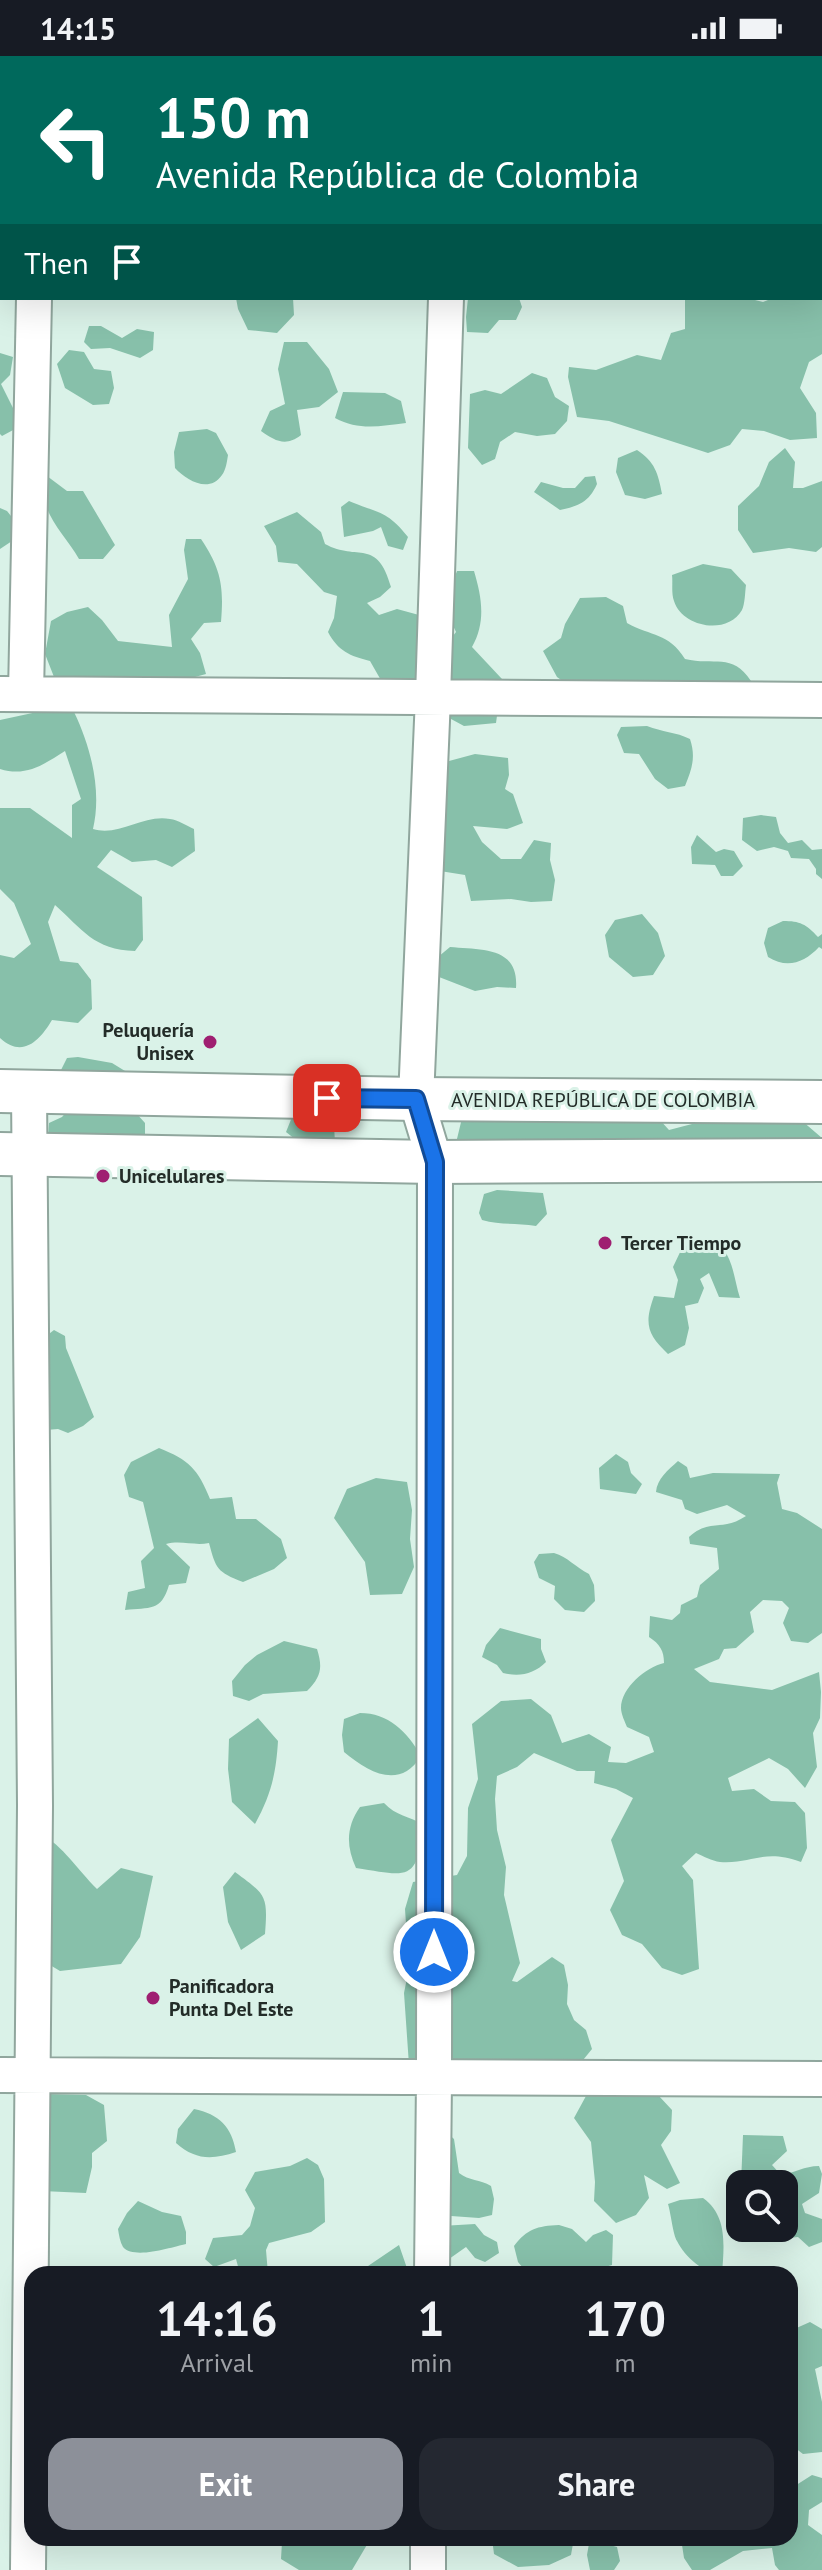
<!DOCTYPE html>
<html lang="en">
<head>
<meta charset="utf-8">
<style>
	body { margin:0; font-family:"PT Sans",sans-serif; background:#242831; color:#f1f3f6; height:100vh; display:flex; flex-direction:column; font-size:30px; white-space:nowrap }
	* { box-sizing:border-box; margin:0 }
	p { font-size:26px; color:#9ea1a6 }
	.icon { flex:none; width:44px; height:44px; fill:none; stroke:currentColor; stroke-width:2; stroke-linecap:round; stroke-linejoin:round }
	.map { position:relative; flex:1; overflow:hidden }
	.drawer { position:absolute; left:24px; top:2210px; width:774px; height:280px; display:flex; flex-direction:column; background:#171b24; border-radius:24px; box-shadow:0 8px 32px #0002 }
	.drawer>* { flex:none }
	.guide { position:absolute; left:0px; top:0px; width:822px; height:244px; box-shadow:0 8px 32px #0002; background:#00695c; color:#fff; overflow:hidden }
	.controls { position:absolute; left:726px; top:2114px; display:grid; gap:16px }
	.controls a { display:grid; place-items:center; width:72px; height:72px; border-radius:16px; background:#171b24; box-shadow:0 8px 32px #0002; font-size:40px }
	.pin { position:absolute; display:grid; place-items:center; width:68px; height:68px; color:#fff; margin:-34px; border-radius:16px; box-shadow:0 4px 12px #0006 }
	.me { position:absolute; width:88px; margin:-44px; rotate:0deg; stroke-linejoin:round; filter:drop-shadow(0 0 6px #0008) }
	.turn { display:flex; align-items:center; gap:28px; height:168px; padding:0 24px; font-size:36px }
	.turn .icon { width:104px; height:104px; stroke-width:2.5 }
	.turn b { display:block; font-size:56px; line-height:68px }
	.then { display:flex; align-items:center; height:76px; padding:0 24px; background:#0003; gap:16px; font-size:30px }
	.eta { display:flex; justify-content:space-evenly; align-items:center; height:136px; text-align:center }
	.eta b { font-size:48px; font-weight:700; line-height:56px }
	.primary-button { display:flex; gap:16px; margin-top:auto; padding:16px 24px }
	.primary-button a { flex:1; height:92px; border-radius:24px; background:#8c9099; color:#fff; font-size:32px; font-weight:700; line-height:92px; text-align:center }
	.primary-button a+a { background:#242831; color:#f1f3f6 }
	.status { display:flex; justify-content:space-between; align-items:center; height:56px; padding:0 40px; background:#171b24; direction:ltr }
	.status svg { height:22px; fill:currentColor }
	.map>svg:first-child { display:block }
	.forest { fill:#87c0aa }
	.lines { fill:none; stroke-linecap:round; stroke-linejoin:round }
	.minor-casing { stroke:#90a69d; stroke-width:38 }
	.tertiary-casing { stroke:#90a69d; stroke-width:46 }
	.minor { stroke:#fff; stroke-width:34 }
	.tertiary { stroke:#fff; stroke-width:42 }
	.route-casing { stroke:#114b97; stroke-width:20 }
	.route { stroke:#1a73e8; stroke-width:14 }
	.poi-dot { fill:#9f1f71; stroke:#daf2e8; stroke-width:3 }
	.labels { text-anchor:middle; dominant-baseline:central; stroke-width:6; stroke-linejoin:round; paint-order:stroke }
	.poi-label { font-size:20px; font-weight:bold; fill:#232c28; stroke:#daf2e8; text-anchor:start }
	.street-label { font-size:20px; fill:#232c28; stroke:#daf2e8 }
</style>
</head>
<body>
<div class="status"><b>14:15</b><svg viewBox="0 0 49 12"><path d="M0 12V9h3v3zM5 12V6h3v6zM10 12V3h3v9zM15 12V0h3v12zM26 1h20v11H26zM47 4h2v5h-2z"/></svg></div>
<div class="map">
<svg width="822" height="2514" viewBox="0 0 822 2514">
	<rect width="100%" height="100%" fill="#daf2e8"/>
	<path class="forest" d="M 822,194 L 822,298 L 809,306 L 800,332 L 816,357 L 817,382 L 790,384 L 764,375 L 742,373 L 730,389 L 708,397 L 609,365 L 577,361 L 568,321 L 569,311 L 596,314 L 637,299 L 661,304 L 671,277 L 685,273 L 685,242 L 747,242 L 763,246 L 773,242 L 820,242 Z
		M 236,242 L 293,242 L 294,259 L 277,277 L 248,274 L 238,253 Z
		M 468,242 L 519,242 L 522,251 L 516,264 L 499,264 L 488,277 L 467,276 L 466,261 Z
		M 89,270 L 101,270 L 122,282 L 137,273 L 154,276 L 153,294 L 140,302 L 110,292 L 91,293 L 84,286 Z
		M 284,286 L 307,286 L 329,313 L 338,336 L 319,351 L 297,354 L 301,379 C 286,391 275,385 261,375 L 270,355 L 285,348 L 278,313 Z
		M 69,294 L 84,296 L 94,313 L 111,315 L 114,332 L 109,348 L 93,349 L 65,332 L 57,308 Z
		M 0,297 L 13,301 L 10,319 L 1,328 L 16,358 L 15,373 L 2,380 L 0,378 Z
		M 532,317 L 547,322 L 555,341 L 569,350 L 567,365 L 555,378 L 537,380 L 515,376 L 500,386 L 495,403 L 482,409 L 468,392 L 470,338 L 485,334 L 501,338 Z
		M 343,336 L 385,337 L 401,345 L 406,367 C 380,370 359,375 335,362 Z
		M 207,373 L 216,377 L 228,399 C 227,405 226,414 222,419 C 209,438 186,424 175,412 L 174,396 L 179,376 Z
		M 785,392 L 795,406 L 793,432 L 803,432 L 822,425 L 822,491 L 816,496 L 789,492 L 753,497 L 738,474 L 738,450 L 759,430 L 769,406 Z
		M 637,394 C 655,406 658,417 662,438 L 645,443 L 625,439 L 616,416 L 618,402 Z
		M 47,420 L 67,435 L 83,435 L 115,489 L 103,503 L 79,503 C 64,476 34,453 47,420 Z
		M 595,420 L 597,428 C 589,446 579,450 560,454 L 534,436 L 541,426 L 563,432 L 575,432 L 585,421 Z
		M 349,445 C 377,457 387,454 408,481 L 403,494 L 388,490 L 381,471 L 373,475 L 344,481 L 341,451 Z
		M 0,452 L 7,455 L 15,465 L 12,485 L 0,493 Z
		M 297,456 L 321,476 L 325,488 C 358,506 377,481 391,531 L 380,541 L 367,547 L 379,559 L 397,553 L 419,559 L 424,623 L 404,636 L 382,626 L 370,605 C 350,600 338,595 328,576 L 334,562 L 337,540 L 324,536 L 297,508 L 278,506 L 276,490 L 264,470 Z
		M 186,483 L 201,483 C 221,513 224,530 221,566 L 204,567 L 191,583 L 200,597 L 206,618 L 162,630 L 56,626 L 45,598 L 51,565 L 67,556 L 88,551 L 102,564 L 118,585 L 172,591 L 169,559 L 188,523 L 184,494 Z
		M 703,508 L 731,513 L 746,529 C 745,536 745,548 742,554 C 727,580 682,571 674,545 C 671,537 673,527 672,519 Z
		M 457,515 L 474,515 C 482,542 486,566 472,591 L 502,623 L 496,667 L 464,670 L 427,650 L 449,585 L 456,576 L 444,550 Z
		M 606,541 L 623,550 L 627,567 C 652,581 668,576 685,603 C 714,610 732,596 751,625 L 741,635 L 568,629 L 557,621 L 543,595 L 561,582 L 565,568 L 580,542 Z
		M 51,653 L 74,656 C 91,691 102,735 93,773 C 119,781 143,758 170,763 C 178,764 187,770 194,773 L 195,795 L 172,811 L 156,804 L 132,806 L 111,794 L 97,811 L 142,841 L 143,884 L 135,895 C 94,894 82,873 55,849 L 48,866 L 60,905 L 78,907 L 91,924 L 92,953 L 78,967 L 52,964 C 40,984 23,1003 0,982 L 0,899 L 14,902 L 31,888 L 14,847 L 0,833 L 0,752 L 30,752 L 72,782 L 72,749 L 81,743 L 65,695 C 43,709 26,721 0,713 L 0,664 Z
		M 647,670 C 662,676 676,676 690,683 C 696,701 692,713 685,730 L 668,733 L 655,723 L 639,698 L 624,697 L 617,679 L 621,671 Z
		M 475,698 L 508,702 L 509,719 L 505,733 L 513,738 L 523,767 L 507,773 L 473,770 L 482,786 L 501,803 L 521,803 L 534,784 L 551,787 L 550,804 L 555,824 L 552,845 L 531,846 L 511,843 L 471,845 L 465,819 L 440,815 L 443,724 L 449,705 Z
		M 761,759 L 776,761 L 780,777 L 788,787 L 802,784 L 812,794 L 822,793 L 822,823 L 816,818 L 816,813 L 809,803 L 791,802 L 788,795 L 774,791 L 757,795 L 742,784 L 743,762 Z
		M 697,779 L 716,796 L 724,793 L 734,795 L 743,810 L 733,820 L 721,820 L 715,809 L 692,808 L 691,791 Z
		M 642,858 L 658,877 L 665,900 L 653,919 L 633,921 L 609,901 L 605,879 L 615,864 Z
		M 783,865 C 800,865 806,868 818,881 L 822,878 L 822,893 L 819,891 C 804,907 787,913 768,901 L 764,887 L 768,872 Z
		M 450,891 C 481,894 519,890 516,932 L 497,931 L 475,935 L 439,921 L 438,901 Z
		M 78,1001 L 112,1007 L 138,1023 L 136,1057 L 145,1067 L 145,1089 L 48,1082 L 49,1067 L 62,1061 L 69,1053 L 55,1026 L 67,1002 Z
		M 300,1054 L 310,1063 L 324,1062 L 334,1069 L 335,1087 L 305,1091 L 286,1076 L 292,1061 Z
		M 463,1058 L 659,1063 L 669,1074 L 692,1068 L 710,1058 L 794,1058 L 822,1082 L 822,1114 L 456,1087 Z
		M 497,1134 L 543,1137 L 547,1158 L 536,1170 C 517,1167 500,1169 482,1164 L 479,1157 L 484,1138 Z
		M 698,1189 L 722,1191 C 734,1207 734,1223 740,1242 L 719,1241 L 709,1217 L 700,1223 L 704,1232 L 698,1247 L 685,1250 L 689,1272 L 685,1289 L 668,1298 C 647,1278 644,1268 654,1240 L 674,1242 L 678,1224 L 673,1211 L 683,1190 Z
		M 54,1274 L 65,1280 L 66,1292 L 94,1361 L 83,1370 L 68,1377 L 58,1373 L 46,1374 L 45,1281 Z
		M 159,1392 C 189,1404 198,1413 210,1443 L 232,1441 L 236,1463 L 256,1463 L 281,1483 L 287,1502 L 274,1513 L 243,1526 C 217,1516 216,1513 209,1487 C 194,1490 181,1484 166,1488 L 190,1511 L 186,1527 L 169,1529 C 161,1556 150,1551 125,1554 L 128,1536 L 145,1532 L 141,1505 L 154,1492 L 143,1446 L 129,1441 L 124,1419 L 131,1406 Z
		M 616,1398 L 628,1406 L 631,1417 L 642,1428 L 636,1438 L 600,1433 L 599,1412 Z
		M 678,1405 L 687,1411 L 690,1422 L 713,1417 L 780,1418 L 777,1427 L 782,1453 L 797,1457 L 822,1473 L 822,1577 L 808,1587 L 791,1585 L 783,1567 L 789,1552 L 782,1545 L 763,1544 L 750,1556 L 754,1576 L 736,1592 L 724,1593 L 719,1603 L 694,1613 L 710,1626 L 772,1634 L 819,1616 L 821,1636 L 820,1662 L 813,1677 L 817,1711 L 805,1732 L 788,1713 L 769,1702 L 728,1722 L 732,1735 L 754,1733 L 771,1745 L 795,1746 L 805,1757 L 807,1792 L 801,1806 C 763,1792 755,1808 720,1806 C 712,1805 703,1800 696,1797 L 682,1810 L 693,1824 L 699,1913 L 682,1919 L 662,1912 L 642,1888 L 622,1879 L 610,1854 L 624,1825 L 611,1784 L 633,1742 L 616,1733 L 594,1727 L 595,1715 L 577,1715 L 534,1697 L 517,1711 L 497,1720 L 495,1743 L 497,1774 L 506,1811 L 504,1839 L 520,1907 L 512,1925 L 517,1926 L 552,1901 L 564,1909 L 568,1929 L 567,1948 L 574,1964 L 586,1974 L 592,1993 L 579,2009 L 409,2009 L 404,1937 L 409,1912 L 405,1853 L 413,1826 L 457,1819 L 467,1800 L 468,1752 L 478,1723 L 472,1668 L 501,1645 L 531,1643 L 551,1659 L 562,1687 L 589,1678 L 611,1691 L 608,1706 L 626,1707 L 654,1696 L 649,1681 L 627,1671 C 625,1666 621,1658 621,1652 C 621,1632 646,1611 664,1607 C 664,1595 660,1588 649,1581 L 650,1560 L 672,1564 L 680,1557 L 681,1549 L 697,1541 L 700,1529 L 719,1513 L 717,1492 L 690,1488 L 689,1481 C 710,1462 722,1476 746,1460 L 727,1449 L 697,1458 L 685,1453 L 682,1444 L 656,1436 C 657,1423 668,1414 678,1405 Z
		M 376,1422 L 407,1426 L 412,1454 L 410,1483 L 414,1511 L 402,1538 L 370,1539 L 365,1506 L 334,1462 L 347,1433 Z
		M 554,1497 C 568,1501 575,1511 589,1518 L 594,1529 L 595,1545 L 584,1556 L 565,1554 L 554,1543 L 555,1530 L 539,1522 L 534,1506 L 539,1498 Z
		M 500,1572 L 541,1583 L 541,1593 L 546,1606 C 534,1618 520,1621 503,1617 L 497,1609 L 482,1601 L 486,1589 Z
		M 284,1585 L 317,1593 C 323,1612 321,1621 307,1635 L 263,1638 L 249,1645 L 233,1640 L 232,1625 L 245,1609 L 257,1599 Z
		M 360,1657 C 388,1657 407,1675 421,1700 C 400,1734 369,1717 344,1696 L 342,1679 L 344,1663 Z
		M 258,1662 L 278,1685 C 276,1718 271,1739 255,1768 L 232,1746 L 228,1713 L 229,1683 Z
		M 384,1747 C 396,1760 409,1760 424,1769 C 417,1827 408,1820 356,1812 C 346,1790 346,1771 360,1751 Z
		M 40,1777 C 64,1791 77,1813 97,1833 L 121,1812 L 153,1820 L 140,1881 L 121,1908 L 60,1915 L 35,1900 Z
		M 235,1816 C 266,1839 268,1839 265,1878 L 241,1894 L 228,1866 L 223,1831 Z
		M 604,2034 L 658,2039 L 672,2054 L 671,2075 L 661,2089 L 680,2127 L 667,2133 L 644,2119 L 649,2142 L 636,2159 L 616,2167 L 594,2145 L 595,2126 L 591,2086 L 574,2062 L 586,2040 Z
		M 43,2038 L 86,2039 L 104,2049 L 107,2085 L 92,2097 L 92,2111 L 86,2137 L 42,2135 Z
		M 194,2053 C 219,2058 232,2071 236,2096 C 212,2104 195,2104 176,2087 L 178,2073 Z
		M 446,2076 L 454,2083 L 459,2117 C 469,2125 480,2123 491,2130 L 494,2143 L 492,2159 L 479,2162 L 451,2160 L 445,2148 Z
		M 743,2079 L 783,2080 L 787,2095 L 772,2109 L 781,2119 C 795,2117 804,2110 819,2110 L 822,2118 L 819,2137 L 802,2148 L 805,2157 L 822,2163 L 822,2186 L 809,2191 L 798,2181 L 788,2182 L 784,2170 L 784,2128 L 741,2128 Z
		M 307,2102 L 318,2109 L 324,2123 L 325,2166 L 311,2176 L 269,2187 L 266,2194 L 268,2218 L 240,2218 L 236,2203 L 214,2211 L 205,2203 L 213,2182 L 242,2179 L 250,2170 L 255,2152 L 245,2134 L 255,2116 L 290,2110 Z
		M 703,2142 C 728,2160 724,2190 722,2218 C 704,2218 685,2201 677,2185 C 673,2179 671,2158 668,2148 L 680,2144 Z
		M 138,2145 L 162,2156 L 181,2160 L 186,2176 L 186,2188 C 172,2191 134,2204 123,2191 C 120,2186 119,2179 118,2173 L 127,2157 Z
		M 475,2168 L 484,2179 L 497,2186 L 499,2197 L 485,2206 L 475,2202 L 466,2191 L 449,2203 L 440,2198 L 441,2170 Z
		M 559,2169 L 572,2173 L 586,2186 L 593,2179 L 606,2174 L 613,2179 L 612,2209 L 605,2211 L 602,2218 L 528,2218 L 518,2206 L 514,2190 C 527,2173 537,2170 559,2169 Z
		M 399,2189 L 409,2218 L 365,2218 L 368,2210 Z
		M 810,2266 L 822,2273 L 822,2310 L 815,2313 L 822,2346 L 822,2396 L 803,2398 L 790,2388 L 790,2287 L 792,2274 Z
		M 812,2419 L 822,2422 L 822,2446 L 809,2454 L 808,2469 L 822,2479 L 822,2514 L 779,2514 L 775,2509 L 772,2492 L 743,2495 L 710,2514 L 692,2514 L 684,2502 L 682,2489 L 692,2482 L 790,2482 L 790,2433 Z
		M 289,2482 L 371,2482 L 352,2514 L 299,2514 L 281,2503 L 282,2486 Z
		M 492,2482 L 574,2482 L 571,2499 L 549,2509 L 518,2511 L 494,2498 Z
		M 590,2482 L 605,2482 L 610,2489 L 617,2491 L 620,2505 L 614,2514 L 590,2514 L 587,2499 Z"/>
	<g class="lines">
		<g class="minor-casing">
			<path id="minor" d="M 39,2 L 39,0
				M 454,2 L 454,0
				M 0,638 L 822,644
				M 26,638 L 34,242
				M 0,2019 L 822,2023
				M 432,2218 L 434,2023 L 435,1106 L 416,1043 L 433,641 L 446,242
				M 28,2514 L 35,1750 L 29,1035
				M 428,2514 L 428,2482"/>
		</g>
		<g class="tertiary-casing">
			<path id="tertiary" d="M 0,1035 L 416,1043 L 822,1046
				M 0,1098 L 435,1106 L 822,1104"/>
		</g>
		<use href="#minor" class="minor"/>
		<use href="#tertiary" class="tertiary"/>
	</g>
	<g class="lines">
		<g class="route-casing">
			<path id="route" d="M 327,1042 L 416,1043 L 435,1106 L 434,1896"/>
		</g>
		<use href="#route" class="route"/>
	</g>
	<g class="poi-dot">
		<circle cx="210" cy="986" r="8"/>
		<circle cx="103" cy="1120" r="8"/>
		<circle cx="605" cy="1187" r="8"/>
		<circle cx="153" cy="1942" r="8"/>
	</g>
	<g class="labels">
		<g class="poi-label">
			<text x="194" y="974" text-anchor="end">Peluquería<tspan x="194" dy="23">Unisex</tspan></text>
			<text x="119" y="1120">Unicelulares</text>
			<text x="621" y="1187">Tercer Tiempo</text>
			<text x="169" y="1930">Panificadora<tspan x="169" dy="23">Punta Del Este</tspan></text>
		</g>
		<g class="street-label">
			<text x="603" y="1044">AVENIDA REPÚBLICA DE COLOMBIA</text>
		</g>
	</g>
</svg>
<div class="controls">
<a><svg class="icon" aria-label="search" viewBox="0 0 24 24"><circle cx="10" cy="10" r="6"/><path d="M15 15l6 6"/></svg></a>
</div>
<div class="pin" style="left:327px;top:1042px;background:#d93025"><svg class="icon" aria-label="arrive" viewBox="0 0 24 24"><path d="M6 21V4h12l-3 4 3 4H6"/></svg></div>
<svg class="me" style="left:434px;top:1896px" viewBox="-20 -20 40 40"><circle r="17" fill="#1a73e8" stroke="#fff" stroke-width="3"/><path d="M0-11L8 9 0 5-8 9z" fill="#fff"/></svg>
<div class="guide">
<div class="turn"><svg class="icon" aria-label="left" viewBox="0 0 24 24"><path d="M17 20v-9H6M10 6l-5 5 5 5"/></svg><div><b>150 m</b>Avenida República de Colombia</div></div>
<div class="then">Then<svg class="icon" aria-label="arrive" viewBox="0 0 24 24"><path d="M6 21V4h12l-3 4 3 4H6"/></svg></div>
</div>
<section class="drawer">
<div class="eta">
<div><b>14:16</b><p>Arrival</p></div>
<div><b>1</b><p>min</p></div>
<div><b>170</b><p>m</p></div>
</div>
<div class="primary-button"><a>Exit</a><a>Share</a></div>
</section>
</div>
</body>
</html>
